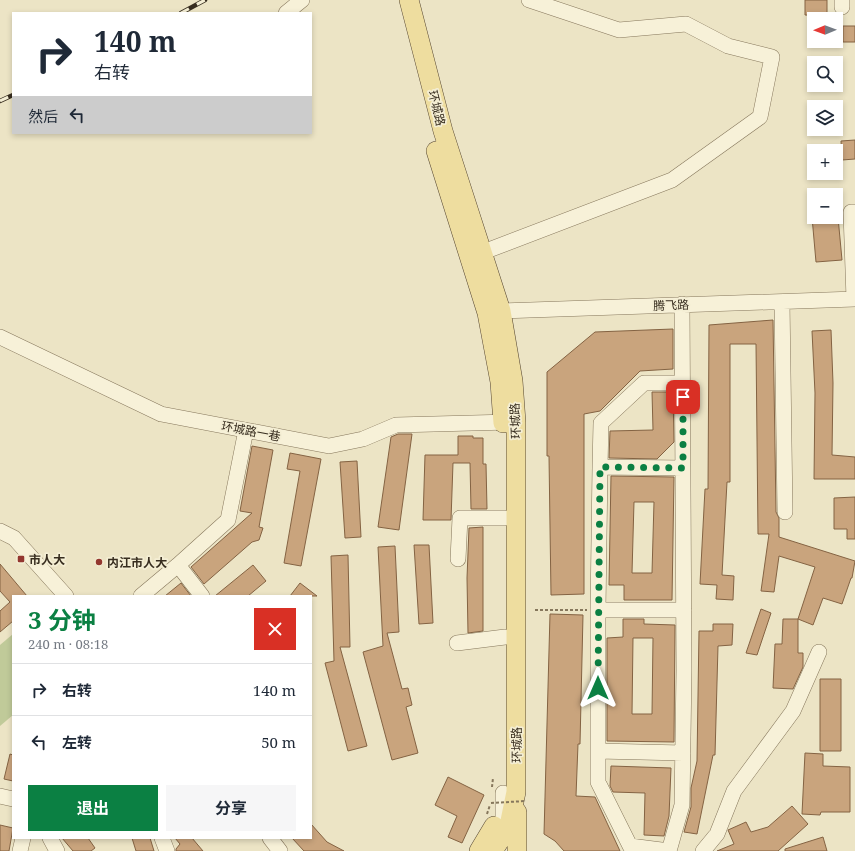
<!DOCTYPE html>
<html lang="zh">
<head>
<meta charset="utf-8">
<style>
	body { margin:0; font-family:"Noto Serif","Noto Sans SC",serif; background:#f6f6f7; color:#1f2937; height:100vh; display:flex; flex-direction:column; font-size:15px; white-space:nowrap }
	* { box-sizing:border-box; margin:0 }
	p { font-size:13px; color:#747a83 }
	.icon { flex:none; width:22px; height:22px; fill:none; stroke:currentColor; stroke-width:2; stroke-linecap:round; stroke-linejoin:round }
	.map { position:relative; flex:1; overflow:hidden }
	.details { position:absolute; left:12px; top:595px; width:300px; height:244px; display:flex; flex-direction:column; background:#fff; border-radius:0px; box-shadow:0 2px 6px #0003 }
	.details>* { flex:none }
	.banner { position:absolute; left:12px; top:12px; width:300px; height:122px; border-radius:0px; box-shadow:0 2px 6px #0003; background:#fff; color:#1f2937; overflow:hidden }
	.needle { width:26px; rotate:269deg }
	.controls { position:absolute; left:807px; top:12px; display:grid; gap:8px }
	.controls a { display:grid; place-items:center; width:36px; height:36px; border-radius:0px; background:#fff; box-shadow:0 2px 6px #0003; font-size:20px }
	.pin { position:absolute; display:grid; place-items:center; width:34px; height:34px; color:#fff; margin:-17px; border-radius:8px; box-shadow:0 2px 6px #0006 }
	.me { position:absolute; width:44px; margin:-22px; rotate:0deg; stroke-linejoin:round; filter:drop-shadow(0 0 3px #0008) }
	.turn { display:flex; align-items:center; gap:14px; height:84px; padding:0 16px; font-size:18px }
	.turn .icon { width:52px; height:52px; stroke-width:2.5 }
	.turn b { display:block; font-size:28px; line-height:34px }
	.then { display:flex; align-items:center; height:38px; padding:0 16px; background:#0003; gap:8px; font-size:15px }
	.round { display:grid; place-items:center; flex:none; width:42px; height:42px; border-radius:0px; background:#f6f6f7 }
	.headline { display:flex; align-items:center; justify-content:space-between; height:68px; padding:0 16px }
	h1 { font-size:24px; font-weight:700; line-height:30px; color:#0b8043 }
	.action { display:flex; gap:8px; margin-top:auto; padding:8px 16px }
	.action a { flex:1; height:46px; border-radius:0px; background:#0b8043; color:#fff; font-size:16px; font-weight:700; line-height:46px; text-align:center }
	.action a+a { background:#f6f6f7; color:#1f2937 }
	ul { padding:0; list-style:none }
	li { display:flex; align-items:center; gap:12px; height:52px; padding:0 16px; border-top:1px solid #e0e1e3 }
	li div { flex:1 }
	li b { display:block; font-size:15px }
	li em { font-style:normal }
	.map>svg:first-child { display:block }
	.green { fill:#c0ca99 }
	.building { fill:#c9a47d; stroke:#846343; fill-rule:evenodd }
	.lines { fill:none; stroke-linecap:round; stroke-linejoin:round }
	.minor-casing { stroke:#86775c; stroke-width:16 }
	.major-casing { stroke:#544430; stroke-width:20 }
	.path { stroke:#86775c; stroke-width:2; stroke-dasharray:3 2; stroke-linecap:butt }
	.minor { stroke:#f7f1d8; stroke-width:15 }
	.major { stroke:#eedd9f; stroke-width:19 }
	.rail-casing { stroke:#372d1f; stroke-width:4.5 }
	.rail { stroke:#f4eed4; stroke-width:3; stroke-dasharray:9; stroke-linecap:butt }
	.path-bridge { stroke:#86775c; stroke-width:2; stroke-dasharray:3 2; stroke-linecap:butt }
	.route { stroke:#0b8043; stroke-width:7; stroke-dasharray:0 12.6 }
	.poi-dot { fill:#93372f; stroke:#f4eed4; stroke-width:1.5 }
	.labels { text-anchor:middle; dominant-baseline:central; stroke-width:3.5; stroke-linejoin:round; paint-order:stroke }
	.street-label { font-size:12px; fill:#372d1f; stroke:#f4eed4 }
	.poi-label { font-size:12px; font-weight:bold; fill:#372d1f; stroke:#f4eed4; text-anchor:start }
</style>
</head>
<body>
<div class="map">
<svg width="855" height="851" viewBox="0 0 855 851">
	<rect width="100%" height="100%" fill="#ece4c5"/>
	<path class="green" d="M 13,634 L 13,715 L 0,726 L 0,645 Z"/>
	<path class="building" d="M 805,0 L 827,0 L 827,16 L 805,15 Z
		M 843,26 L 855,26 L 855,42 L 843,42 Z
		M 855,140 L 855,159 L 842,160 L 841,141 Z
		M 812,217 L 838,217 L 842,260 L 816,262 Z
		M 773,320 L 776,512 L 779,518 L 779,537 L 855,561 L 852,578 L 851,578 L 842,604 L 823,598 L 813,625 L 798,619 L 815,567 L 779,556 L 774,592 L 761,591 L 769,534 L 758,534 L 756,344 L 730,344 L 730,482 L 727,482 L 722,575 L 734,576 L 733,600 L 716,599 L 717,585 L 700,584 L 705,489 L 708,489 L 709,325 Z
		M 673,329 L 673,369 L 640,371 L 600,411 L 584,414 L 584,594 L 551,595 L 549,456 L 547,456 L 547,372 L 595,332 Z
		M 831,330 L 833,383 L 832,455 L 855,457 L 855,479 L 814,479 L 815,393 L 812,331 Z
		M 652,392 L 673,392 L 674,442 L 657,459 L 609,458 L 610,431 L 653,430 Z
		M 398,434 L 412,434 L 399,530 L 378,527 L 391,437 Z
		M 458,436 L 473,436 L 473,438 L 483,438 L 483,464 L 486,464 L 487,509 L 471,509 L 470,463 L 453,463 L 451,520 L 423,520 L 425,455 L 458,455 Z
		M 252,446 L 273,450 L 259,527 L 263,528 L 259,540 L 252,542 L 204,584 L 191,567 L 252,513 L 240,511 Z
		M 290,453 L 321,459 L 301,566 L 284,563 L 300,471 L 287,469 Z
		M 357,461 L 361,537 L 345,538 L 340,462 Z
		M 611,476 L 674,477 L 672,600 L 624,600 L 624,585 L 609,585 ZM 634,502 L 654,502 L 652,573 L 632,573 Z
		M 855,497 L 855,539 L 847,539 L 847,529 L 834,529 L 834,498 Z
		M 483,527 L 483,631 L 468,633 L 467,578 L 469,528 Z
		M 414,545 L 429,545 L 433,623 L 419,624 Z
		M 395,546 L 399,632 L 387,633 L 402,689 L 408,688 L 412,705 L 406,707 L 418,753 L 392,760 L 363,652 L 383,646 L 378,547 Z
		M 348,555 L 350,647 L 340,647 L 367,746 L 348,751 L 325,663 L 334,661 L 331,556 Z
		M 0,564 L 27,596 L 13,596 L 13,621 L 0,632 L 0,611 L 10,602 L 0,591 Z
		M 253,565 L 266,581 L 248,596 L 215,596 Z
		M 181,583 L 191,596 L 165,596 Z
		M 300,583 L 317,596 L 290,596 Z
		M 761,609 L 771,613 L 757,655 L 746,653 Z
		M 550,614 L 583,615 L 580,744 L 578,744 L 576,796 L 595,797 L 620,851 L 564,851 L 555,841 L 544,834 Z
		M 623,619 L 644,619 L 644,624 L 675,625 L 674,742 L 607,741 L 607,638 L 623,637 ZM 633,638 L 653,638 L 652,714 L 632,714 Z
		M 783,619 L 798,619 L 798,653 L 803,653 L 803,667 L 793,689 L 773,688 L 775,644 L 782,644 Z
		M 713,624 L 733,624 L 732,645 L 718,646 L 715,755 L 713,755 L 697,834 L 684,832 L 691,807 L 691,788 L 697,761 L 699,631 L 713,631 Z
		M 820,679 L 841,679 L 841,751 L 820,751 Z
		M 805,753 L 823,754 L 823,766 L 850,767 L 850,812 L 821,812 L 820,815 L 802,814 Z
		M 10,754 L 13,755 L 13,781 L 4,779 Z
		M 611,766 L 671,768 L 669,816 L 664,836 L 644,835 L 645,793 L 613,792 L 610,786 Z
		M 448,777 L 484,795 L 462,843 L 448,837 L 457,816 L 435,805 Z
		M 792,806 L 808,824 L 778,851 L 717,851 L 734,844 L 728,830 L 746,822 L 751,832 L 768,827 Z
		M 311,824 L 327,842 L 344,851 L 304,851 L 292,838 L 311,838 Z
		M 0,825 L 13,828 L 9,851 L 0,851 Z
		M 823,837 L 827,851 L 785,851 L 785,849 Z
		M 62,838 L 88,838 L 95,848 L 91,851 L 73,851 Z
		M 132,838 L 150,838 L 154,851 L 136,851 Z
		M 175,838 L 192,838 L 203,851 L 176,851 L 176,849 L 180,844 Z"/>
	<g class="lines">
		<g class="minor-casing">
			<path id="minor" d="M 842,0 L 842,7
				M 286,13 L 302,0
				M 473,256 L 672,180 L 760,117 L 772,57 L 728,46 L 686,24 L 619,30 L 529,0
				M 854,299 L 851,212 L 855,212
				M 782,302 L 785,512
				M 490,312 L 501,311 L 855,299
				M 0,337 L 161,414 L 329,446 L 363,439 L 396,425 L 513,422
				M 600,467 L 601,423 L 644,383 L 683,383
				M 0,531 L 14,538 L 66,596
				M 458,559 L 460,518 L 505,518
				M 178,565 L 228,520 L 246,430
				M 141,596 L 178,565 L 202,596
				M 598,610 L 600,467 L 683,468
				M 457,643 L 505,637
				M 598,751 L 598,610 L 684,610
				M 0,796 L 13,799
				M 503,828 L 503,793
				M 50,838 L 57,851
				M 162,838 L 167,851
				M 270,838 L 280,851
				M 20,851 L 23,838
				M 669,851 L 682,805 L 684,670 L 682,304
				M 669,851 L 630,846 L 598,782 L 598,751 L 683,753
				M 703,851 L 717,834 L 734,791 L 793,711 L 819,652"/>
		</g>
		<g class="major-casing">
			<path id="major" d="M 409,0 L 443,131 L 501,311 L 513,381 L 516,422 L 516,792 L 509,826 L 493,851
				M 436,151 L 487,313 L 500,382 L 503,423
				M 517,812 L 517,851
				M 479,851 L 494,826"/>
		</g>
		<path class="path" d="M 535,610 L 587,610
			M 492,787 L 493,778
			M 487,814 L 490,805"/>
		<use href="#minor" class="minor"/>
		<use href="#major" class="major"/>
		<g class="rail-casing">
			<path id="rail" d="M 181,13 L 205,0
				M 0,101 L 13,95"/>
		</g>
		<use href="#rail" class="rail"/>
		<path class="path-bridge" d="M 491,803 L 526,801"/>
	</g>
	<g class="lines">
		<path class="route" d="M 598,688 L 600,467 L 683,468 L 683,397"/>
	</g>
	<g class="poi-dot">
		<rect x="17" y="555" width="8" height="8" rx="2"/>
		<circle cx="99" cy="562" r="4"/>
	</g>
	<g class="labels">
		<g class="street-label">
			<text transform="translate(437 108) rotate(76)">环城路</text>
			<text transform="translate(671 305) rotate(-2)">腾飞路</text>
			<text transform="translate(515 421) rotate(-92)">环城路</text>
			<text transform="translate(251 431) rotate(11)">环城路一巷</text>
			<text transform="translate(516 745) rotate(-90)">环城路</text>
		</g>
		<g class="poi-label">
			<text x="29" y="559">市人大</text>
			<text x="107" y="562">内江市人大</text>
		</g>
	</g>
</svg>
<div class="controls">
<a><svg class="needle" viewBox="-14 -14 28 28"><path d="M0-13l5 13h-10z" fill="#e53935"/><path d="M0 13l5-13h-10z" fill="#747a83"/></svg></a>
<a><svg class="icon" aria-label="search" viewBox="0 0 24 24"><circle cx="10" cy="10" r="6"/><path d="M15 15l6 6"/></svg></a>
<a><svg class="icon" aria-label="layers" viewBox="0 0 24 24"><path d="M12 4l9 5-9 5-9-5zM3 14l9 5 9-5"/></svg></a>
<a>+</a>
<a>−</a>
</div>
<div class="pin" style="left:683px;top:397px;background:#d93025"><svg class="icon" aria-label="arrive" viewBox="0 0 24 24"><path d="M6 21V4h12l-3 4 3 4H6"/></svg></div>
<svg class="me" style="left:598px;top:688px" viewBox="-20 -20 40 40"><path d="M0-17L14 15 0 8-14 15z" fill="#0b8043" stroke="#fff" stroke-width="4"/></svg>
<div class="banner">
<div class="turn"><svg class="icon" aria-label="right" viewBox="0 0 24 24"><path d="M7 20v-9h11M14 6l5 5-5 5"/></svg><div><b>140 m</b>右转</div></div>
<div class="then">然后<svg class="icon" aria-label="left" viewBox="0 0 24 24"><path d="M17 20v-9H6M10 6l-5 5 5 5"/></svg></div>
</div>
<section class="details">
<div class="headline"><div><h1>3 分钟</h1><p>240 m · 08:18</p></div><a class="round" style="background:#d93025;color:#fff"><svg class="icon" aria-label="close" viewBox="0 0 24 24"><path d="M6 6l12 12M18 6L6 18"/></svg></a></div>
<ul>
<li><svg class="icon" aria-label="right" viewBox="0 0 24 24"><path d="M7 20v-9h11M14 6l5 5-5 5"/></svg><div><b>右转</b></div><em>140 m</em></li>
<li><svg class="icon" aria-label="left" viewBox="0 0 24 24"><path d="M17 20v-9H6M10 6l-5 5 5 5"/></svg><div><b>左转</b></div><em>50 m</em></li>
</ul>
<div class="action"><a>退出</a><a>分享</a></div>
</section>
</div>
</body>
</html>
